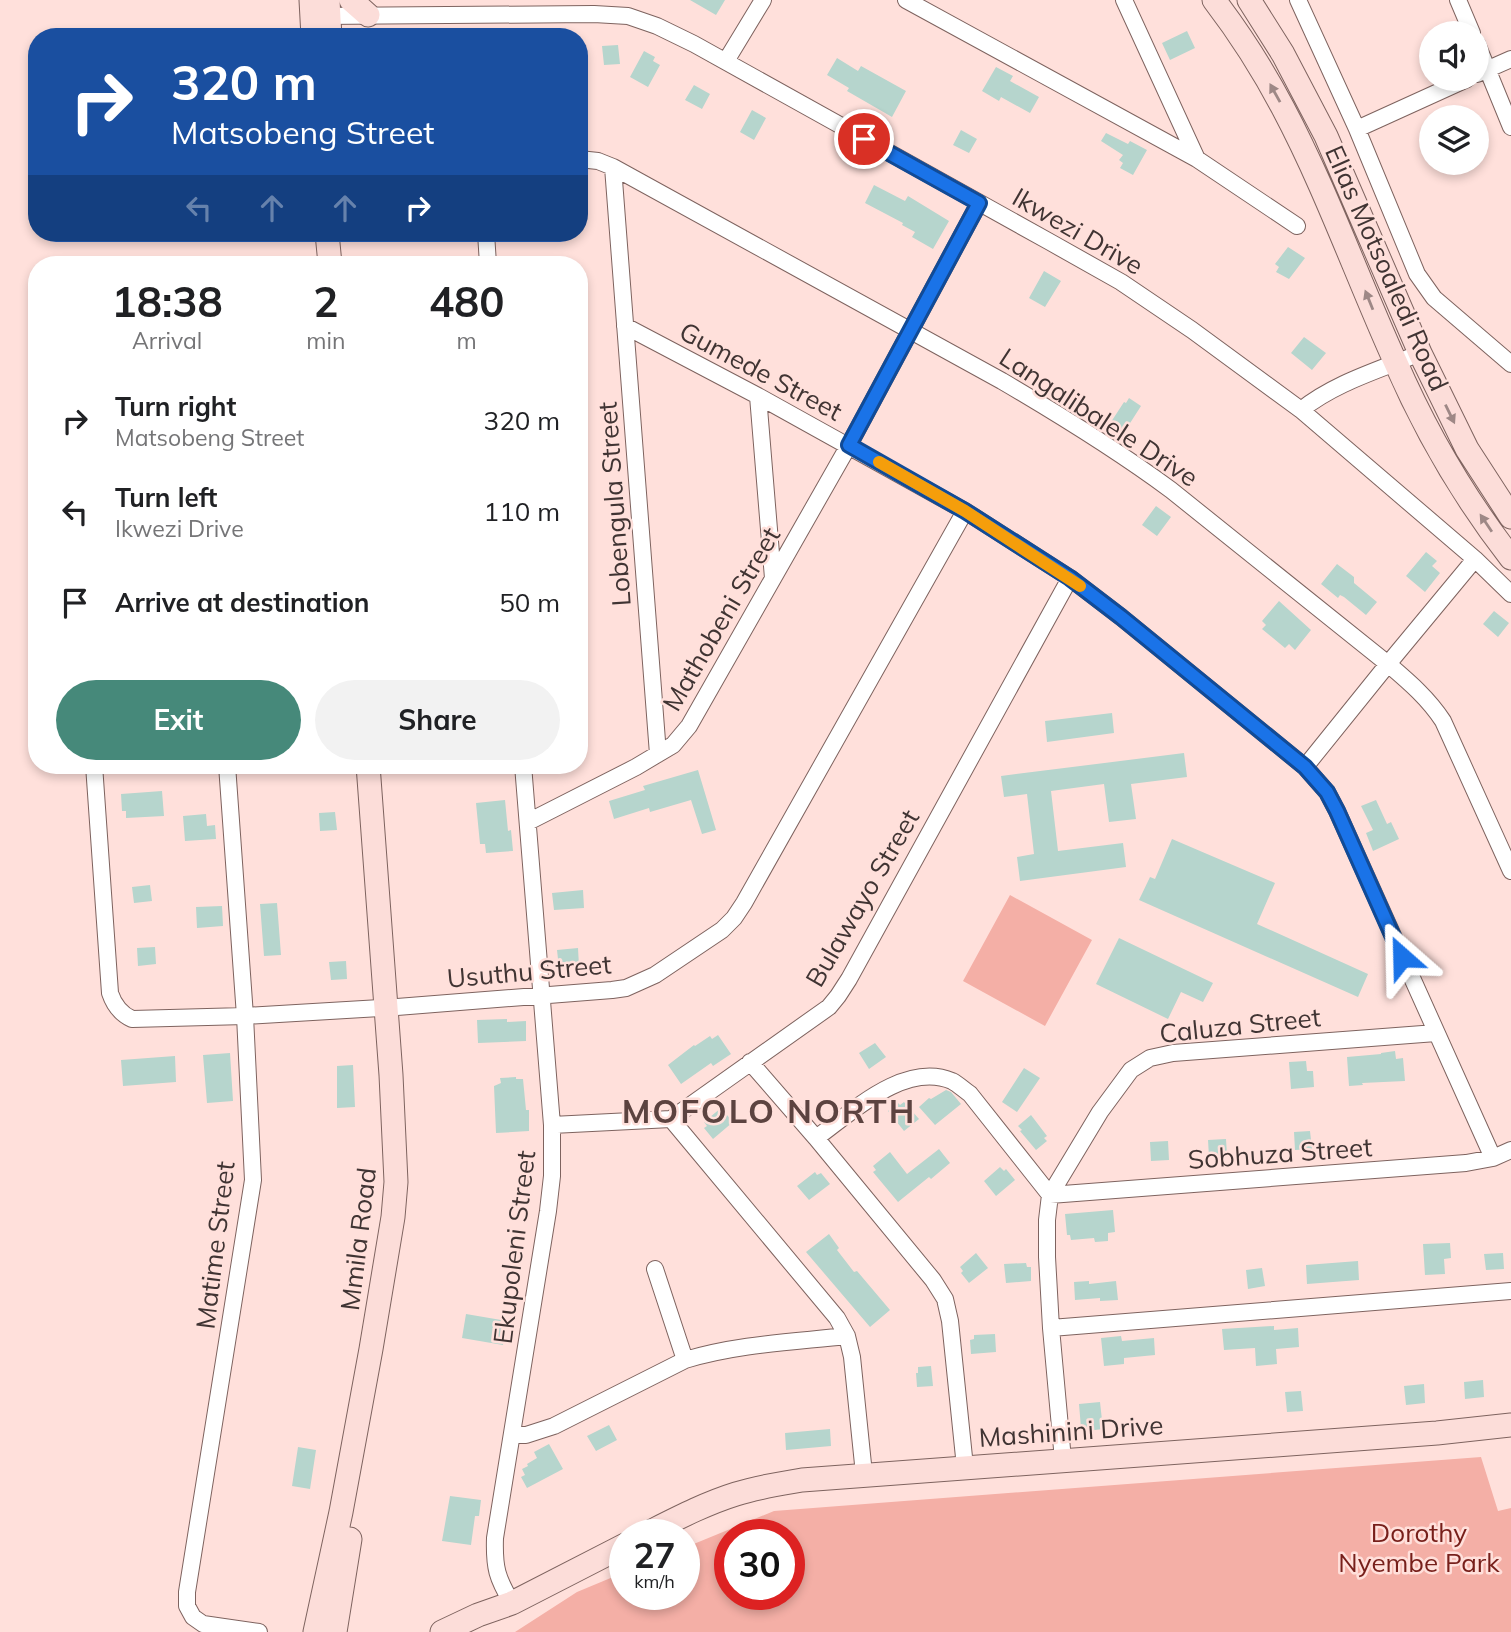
<!DOCTYPE html>
<html lang="en">
<head>
<meta charset="utf-8">
<style>
	body { margin:0; font-family:Mulish,sans-serif; background:#f2f2f2; color:#202124; height:100vh; display:flex; flex-direction:column; font-size:26px; white-space:nowrap }
	* { box-sizing:border-box; margin:0 }
	p { font-size:23px; color:#757577 }
	.icon { flex:none; width:38px; height:38px; fill:none; stroke:currentColor; stroke-width:2; stroke-linecap:round; stroke-linejoin:round }
	.map { position:relative; flex:1; overflow:hidden }
	.side { position:absolute; left:28px; top:256px; width:560px; height:518px; display:flex; flex-direction:column; background:#fff; border-radius:28px; box-shadow:0 4px 10px #0003 }
	.side>* { flex:none }
	.top-card { position:absolute; left:28px; top:28px; width:560px; height:214px; border-radius:28px; box-shadow:0 4px 10px #0003; background:#1a4fa0; color:#fff; overflow:hidden }
	.tools { position:absolute; left:1419px; top:21px; display:grid; gap:14px }
	.tools a { display:grid; place-items:center; width:70px; height:70px; border-radius:50%; background:#fff; box-shadow:0 4px 10px #0003; font-size:35px }
	.speed { position:absolute; left:609px; top:1519px; display:flex; gap:14px; font-size:35px; font-weight:700; text-align:center }
	.speed>* { display:grid; place-content:center; width:91px; height:91px; border-radius:50%; background:#fff; box-shadow:0 4px 10px #0003; line-height:1 }
	.speed small { font-size:18px; font-weight:400 }
	.speed .limit { border:10px solid #d22; background:#fff; color:#111 }
	.pin { position:absolute; display:grid; place-items:center; width:60px; height:60px; color:#fff; margin:-30px; border:4px solid #fff; border-radius:50%; box-shadow:0 2px 7px #0007 }
	.me { position:absolute; width:77px; margin:-38px; rotate:335deg; stroke-linejoin:round; filter:drop-shadow(0 0 5px #0008) }
	.turn { display:flex; align-items:center; gap:24px; height:147px; padding:0 28px; font-size:32px }
	.turn .icon { width:91px; height:91px; stroke-width:2.5 }
	.turn b { display:block; font-size:49px; line-height:60px }
	.lanes { display:flex; align-items:center; height:66px; padding:0 28px; background:#0003; justify-content:center; gap:35px; direction:ltr }
	.lanes .off { opacity:.35 }
	.eta { display:flex; justify-content:space-evenly; align-items:center; height:119px; text-align:center }
	.eta b { font-size:42px; font-weight:700; line-height:49px }
	.action { display:flex; gap:14px; margin-top:auto; padding:14px 28px }
	.action a { flex:1; height:80px; border-radius:42px; background:#46897a; color:#fff; font-size:28px; font-weight:700; line-height:80px; text-align:center }
	.action a+a { background:#f2f2f2; color:#202124 }
	ul { padding:0; list-style:none }
	li { display:flex; align-items:center; gap:21px; height:91px; padding:0 28px }
	li div { flex:1 }
	li b { display:block; font-size:26px }
	li em { font-style:normal }
	.map>svg:first-child { display:block }
	.green { fill:#f4afa6; fill-rule:evenodd }
	.building { fill:#b6d5cd }
	.lines { fill:none; stroke-linecap:round; stroke-linejoin:round }
	.street-casing { stroke:#7e635f; stroke-width:18 }
	.secondary-casing { stroke:#7e635f; stroke-width:25 }
	.street { stroke:#fff; stroke-width:16 }
	.secondary { stroke:#fcddd9; stroke-width:23 }
	.oneway { fill:#9e8886 }
	.route-casing { stroke:#114b97; stroke-width:18 }
	.route { stroke:#1a73e8; stroke-width:12 }
	.slow { stroke:#f59e0b; stroke-width:12 }
	.labels { text-anchor:middle; dominant-baseline:central; stroke-width:5; stroke-linejoin:round; paint-order:stroke }
	.street-label { font-size:26px; fill:#403433; stroke:#ffe0db }
	.park-label { font-size:26px; fill:#771f1a; stroke:#ffe0db }
	.district-label { font-size:33px; font-weight:bold; letter-spacing:2px; fill:#5c4340; stroke:#ffe0db }
</style>
</head>
<body>
<div class="map">
<svg width="1511" height="1632" viewBox="0 0 1511 1632">
	<rect width="100%" height="100%" fill="#ffe0db"/>
	<path class="green" d="M 1010,895 L 1092,940 L 1045,1026 L 963,981 Z
		M 1481,1457 L 1498,1511 L 1511,1508 L 1511,1632 L 515,1632 L 577,1592 L 625,1572 L 625,1594 L 684,1594 L 684,1548 L 774,1511 ZM 730,1535 L 789,1535 L 789,1594 L 730,1594 Z"/>
	<path class="building" d="M 690,0 L 725,0 L 716,15 Z
		M 1187,31 L 1195,48 L 1170,60 L 1162,43 Z
		M 618,45 L 620,64 L 604,65 L 602,46 Z
		M 644,51 L 655,57 L 653,61 L 660,65 L 648,87 L 630,77 Z
		M 837,58 L 858,71 L 861,66 L 906,91 L 892,117 L 847,91 L 849,88 L 827,75 Z
		M 996,67 L 1013,76 L 1010,81 L 1039,97 L 1030,113 L 1001,97 L 999,101 L 982,91 Z
		M 694,85 L 710,94 L 702,109 L 685,100 Z
		M 752,110 L 766,118 L 754,140 L 740,132 Z
		M 961,130 L 977,139 L 969,153 L 953,145 Z
		M 1106,133 L 1128,144 L 1130,141 L 1147,150 L 1133,175 L 1120,168 L 1123,163 L 1119,160 L 1123,155 L 1101,141 Z
		M 874,185 L 905,201 L 908,196 L 949,221 L 933,249 L 912,237 L 915,232 L 902,225 L 903,223 L 865,203 Z
		M 1288,247 L 1305,258 L 1289,279 L 1276,272 L 1279,267 L 1275,264 Z
		M 1044,271 L 1061,281 L 1045,307 L 1029,298 Z
		M 1304,337 L 1326,353 L 1312,370 L 1291,353 Z
		M 1129,398 L 1141,406 L 1125,431 L 1111,422 L 1124,402 L 1126,403 Z
		M 1156,506 L 1171,517 L 1157,536 L 1142,525 Z
		M 1426,552 L 1437,561 L 1432,566 L 1440,573 L 1425,592 L 1406,576 Z
		M 1337,564 L 1354,577 L 1354,583 L 1377,602 L 1366,615 L 1344,597 L 1340,595 L 1338,598 L 1321,584 Z
		M 1279,601 L 1311,630 L 1295,650 L 1289,644 L 1285,648 L 1262,629 L 1266,625 L 1262,621 Z
		M 1494,611 L 1509,623 L 1498,637 L 1483,624 Z
		M 1112,713 L 1114,733 L 1047,742 L 1045,721 Z
		M 1184,753 L 1187,777 L 1131,784 L 1136,819 L 1109,822 L 1104,784 L 1051,791 L 1058,851 L 1123,843 L 1126,867 L 1020,881 L 1017,857 L 1034,854 L 1027,794 L 1004,797 L 1001,776 Z
		M 698,770 L 716,830 L 702,834 L 691,800 L 650,812 L 649,808 L 614,819 L 609,801 L 645,790 L 643,786 Z
		M 162,791 L 164,816 L 126,818 L 126,811 L 122,811 L 121,794 Z
		M 505,800 L 508,831 L 511,830 L 513,851 L 486,853 L 485,844 L 480,844 L 476,803 Z
		M 1376,800 L 1387,824 L 1391,822 L 1399,839 L 1373,851 L 1366,833 L 1373,830 L 1361,806 Z
		M 335,812 L 337,830 L 320,831 L 319,813 Z
		M 206,814 L 207,826 L 215,825 L 216,839 L 185,841 L 183,816 Z
		M 1172,839 L 1275,883 L 1257,924 L 1368,974 L 1358,997 L 1139,900 L 1150,877 L 1155,879 Z
		M 150,885 L 152,901 L 134,903 L 132,887 Z
		M 583,890 L 584,908 L 554,910 L 552,893 Z
		M 277,903 L 281,955 L 264,956 L 260,904 Z
		M 222,906 L 223,926 L 197,928 L 196,907 Z
		M 1119,938 L 1213,983 L 1203,1002 L 1181,992 L 1168,1019 L 1096,984 Z
		M 155,947 L 156,964 L 138,966 L 137,948 Z
		M 578,948 L 579,966 L 559,968 L 557,950 Z
		M 346,961 L 347,979 L 331,980 L 329,962 Z
		M 507,1019 L 507,1022 L 526,1021 L 526,1041 L 478,1043 L 477,1020 Z
		M 718,1035 L 731,1054 L 713,1066 L 711,1063 L 681,1084 L 668,1065 L 694,1045 L 695,1046 L 710,1036 L 712,1039 Z
		M 875,1043 L 886,1057 L 869,1069 L 859,1053 Z
		M 1395,1051 L 1396,1059 L 1403,1058 L 1405,1081 L 1362,1083 L 1363,1085 L 1349,1086 L 1347,1057 L 1381,1054 L 1381,1053 Z
		M 230,1053 L 233,1101 L 207,1103 L 203,1055 Z
		M 175,1056 L 176,1082 L 123,1086 L 121,1060 Z
		M 1306,1061 L 1307,1071 L 1313,1071 L 1314,1087 L 1291,1089 L 1289,1062 Z
		M 353,1065 L 355,1107 L 337,1108 L 337,1066 Z
		M 1024,1068 L 1040,1078 L 1017,1112 L 1002,1102 Z
		M 516,1077 L 516,1079 L 523,1079 L 526,1110 L 529,1110 L 529,1131 L 496,1133 L 494,1086 L 501,1083 L 500,1078 Z
		M 946,1090 L 951,1092 L 961,1104 L 935,1125 L 919,1107 L 929,1098 L 931,1099 Z
		M 904,1102 L 919,1119 L 904,1131 L 888,1111 L 898,1103 L 900,1105 Z
		M 721,1108 L 733,1122 L 713,1139 L 704,1128 L 707,1126 L 704,1122 Z
		M 1031,1115 L 1047,1136 L 1044,1138 L 1047,1141 L 1036,1150 L 1020,1131 L 1022,1130 L 1018,1126 Z
		M 1310,1131 L 1312,1149 L 1295,1150 L 1294,1132 Z
		M 1226,1139 L 1227,1155 L 1209,1157 L 1208,1140 Z
		M 1168,1141 L 1169,1160 L 1151,1161 L 1150,1142 Z
		M 939,1149 L 950,1163 L 931,1179 L 929,1177 L 898,1202 L 873,1172 L 876,1170 L 873,1166 L 890,1152 L 907,1174 Z
		M 1000,1167 L 1004,1171 L 1006,1169 L 1015,1180 L 996,1196 L 984,1181 Z
		M 815,1172 L 817,1175 L 821,1173 L 830,1184 L 809,1200 L 797,1186 Z
		M 1113,1210 L 1115,1232 L 1108,1233 L 1108,1241 L 1095,1242 L 1094,1238 L 1071,1240 L 1070,1235 L 1067,1235 L 1065,1214 Z
		M 829,1234 L 839,1248 L 837,1250 L 854,1272 L 857,1271 L 890,1310 L 870,1327 L 806,1252 Z
		M 1450,1243 L 1451,1258 L 1444,1259 L 1445,1274 L 1425,1275 L 1423,1244 Z
		M 976,1253 L 988,1268 L 969,1283 L 961,1273 L 963,1271 L 960,1267 Z
		M 1503,1253 L 1504,1269 L 1486,1270 L 1484,1254 Z
		M 1358,1261 L 1359,1280 L 1307,1284 L 1306,1265 Z
		M 1026,1263 L 1027,1267 L 1031,1267 L 1031,1281 L 1006,1283 L 1004,1264 Z
		M 1262,1268 L 1265,1286 L 1248,1289 L 1246,1270 Z
		M 1089,1281 L 1089,1284 L 1116,1281 L 1118,1300 L 1100,1301 L 1100,1298 L 1075,1300 L 1074,1282 Z
		M 466,1314 L 507,1321 L 503,1345 L 462,1338 Z
		M 1274,1326 L 1274,1330 L 1298,1328 L 1299,1347 L 1276,1349 L 1277,1364 L 1256,1366 L 1255,1348 L 1224,1350 L 1222,1329 Z
		M 995,1334 L 996,1352 L 971,1354 L 970,1340 L 974,1339 L 974,1335 Z
		M 1121,1336 L 1122,1341 L 1154,1338 L 1155,1355 L 1124,1358 L 1124,1364 L 1104,1366 L 1101,1338 Z
		M 931,1366 L 933,1386 L 917,1387 L 916,1373 L 918,1373 L 918,1367 Z
		M 1483,1380 L 1484,1397 L 1465,1399 L 1464,1382 Z
		M 1424,1384 L 1425,1403 L 1406,1405 L 1404,1386 Z
		M 1301,1391 L 1303,1411 L 1287,1412 L 1285,1392 Z
		M 1100,1402 L 1103,1429 L 1087,1431 L 1086,1427 L 1081,1428 L 1079,1404 Z
		M 609,1425 L 617,1440 L 596,1451 L 587,1436 Z
		M 830,1429 L 831,1446 L 786,1450 L 785,1433 Z
		M 549,1444 L 563,1469 L 527,1488 L 521,1477 L 525,1475 L 522,1469 L 528,1466 L 527,1464 L 537,1458 L 534,1452 Z
		M 298,1447 L 316,1450 L 310,1489 L 292,1486 Z
		M 450,1496 L 481,1500 L 479,1516 L 475,1516 L 471,1545 L 442,1541 Z"/>
	<g class="lines">
		<g class="street-casing">
			<path id="street" d="M 906,0 L 1197,159 L 1297,226
				M 1124,0 L 1197,159
				M 1298,0 L 1357,129 L 1417,274 L 1434,298 L 1511,364
				M 1458,0 L 1472,33
				M 321,16 L 594,14 L 628,16 L 657,26 L 694,44 L 1050,242 L 1121,282 L 1192,330 L 1301,410 L 1475,559 L 1511,594
				M 1477,44 L 1511,127
				M 726,61 L 763,0
				M 1477,74 L 1511,59
				M 1357,129 L 1467,79
				M 579,159 L 598,161 L 613,167 L 1002,381 C 1060,415 1117,450 1171,490 L 1388,664 C 1409,682 1428,698 1443,721 L 1511,871
				M 613,167 L 658,754
				M 486,233 L 488,264
				M 625,326 L 758,396 L 965,511 L 1070,578 L 1121,617 L 1305,767 L 1327,792 L 1337,811 L 1493,1158
				M 758,396 L 773,578
				M 1301,410 C 1336,382 1380,370 1420,353
				M 94,765 L 110,993 C 114,1005 121,1014 132,1019 L 245,1016 L 397,1007 L 612,990 L 626,988 L 655,975 L 722,930 L 734,918 L 744,903 L 965,511
				M 227,765 L 245,1016 L 253,1180 L 187,1592 L 187,1606 L 193,1617 L 203,1624 L 259,1632
				M 1305,767 L 1388,664 L 1475,559
				M 528,822 L 636,767 L 673,745 L 689,726 L 849,445 L 979,203
				M 750,1062 L 816,1138 L 933,1280 L 945,1299 L 950,1321 L 965,1467
				M 671,1119 L 837,1318 L 847,1336 L 852,1357 L 864,1474
				M 552,1125 L 671,1119 L 829,1007 L 838,996 L 849,979 L 1070,578
				M 816,1138 C 852,1112 905,1061 952,1081 C 958,1084 964,1090 970,1094 L 1050,1195 L 1466,1163 L 1493,1158 L 1511,1150
				M 655,1269 L 685,1360
				M 1051,1328 L 1511,1291
				M 512,1435 L 526,1435 L 554,1426 L 685,1360 C 738,1344 793,1342 847,1336
				M 1063,1460 L 1051,1328 L 1047,1257 L 1047,1220 L 1050,1195 L 1100,1112 L 1131,1070 L 1150,1058 L 1173,1053 L 1436,1033
				M 512,1603 C 497,1578 494,1568 495,1538 L 548,1211 L 552,1176 L 552,1125 L 523,765"/>
		</g>
		<g class="secondary-casing">
			<path id="secondary" d="M 311,0 L 313,37
				M 328,0 L 330,37
				M 351,0 L 368,15
				M 1214,0 C 1240,34 1263,70 1283,108 C 1326,189 1357,277 1395,361 C 1425,430 1465,499 1511,558
				M 1249,0 L 1283,54 L 1326,136 L 1420,353 L 1467,449 L 1511,517
				M 327,233 L 330,264
				M 644,1535 C 674,1520 704,1504 736,1494 C 758,1487 779,1484 802,1480 L 1437,1433 L 1511,1425
				M 315,1632 L 341,1512 L 371,1349 L 393,1217 L 396,1182 L 391,1075 L 368,765
				M 335,1632 L 350,1539
				M 442,1632 L 478,1615 L 512,1603 L 625,1545"/>
		</g>
		<use href="#street" class="street"/>
		<use href="#secondary" class="secondary"/>
	</g>
	<defs><path id="oneway-solid" d="M-6-.8H1V-3.2L6.5 0L1 3.2V.8H-6Z" transform="scale(1.75)"/></defs>
	<g class="oneway">
		<use href="#oneway-solid" transform="translate(1275 93) rotate(-119)"/>
		<use href="#oneway-solid" transform="translate(1369 300) rotate(-112)"/>
		<use href="#oneway-solid" transform="translate(1450 414) rotate(64)"/>
		<use href="#oneway-solid" transform="translate(1486 523) rotate(-124)"/>
	</g>
	<g class="lines">
		<g class="route-casing">
			<path id="route" d="M 864,139 L 979,203 L 849,445 L 965,511 L 1070,578 L 1121,617 L 1305,767 L 1327,792 L 1337,811 L 1402,957"/>
		</g>
		<use href="#route" class="route"/>
		<path class="slow" d="M 879,462 L 965,511 L 1080,586"/>
	</g>
	<g class="labels">
		<g class="street-label">
			<text transform="translate(1078 231) rotate(30)">Ikwezi Drive</text>
			<text transform="translate(1387 268) rotate(66)">Elias Motsoaledi Road</text>
			<text transform="translate(761 371) rotate(28)">Gumede Street</text>
			<text transform="translate(1099 417) rotate(33)">Langalibalele Drive</text>
			<text transform="translate(614 504) rotate(-94)">Lobengula Street</text>
			<text transform="translate(721 619) rotate(-60)">Mathobeni Street</text>
			<text transform="translate(862 898) rotate(-60)">Bulawayo Street</text>
			<text transform="translate(529 971) rotate(-5)">Usuthu Street</text>
			<text transform="translate(1240 1025) rotate(-6)">Caluza Street</text>
			<text transform="translate(1280 1153) rotate(-4)">Sobhuza Street</text>
			<text transform="translate(358 1239) rotate(-83)">Mmila Road</text>
			<text transform="translate(215 1245) rotate(-83)">Matime Street</text>
			<text transform="translate(514 1247) rotate(-83)">Ekupoleni Street</text>
			<text transform="translate(1071 1431) rotate(-4)">Mashinini Drive</text>
		</g>
		<g class="park-label">
			<text x="1419" y="1532">Dorothy<tspan x="1419" dy="30">Nyembe Park</tspan></text>
		</g>
		<g class="district-label">
			<text x="769" y="1110">MOFOLO NORTH</text>
		</g>
	</g>
</svg>
<div class="tools">
<a><svg class="icon" aria-label="sound" viewBox="0 0 24 24"><path d="M4 9h4l5-4v14l-5-4H4zM17 9q2 3 0 6"/></svg></a>
<a><svg class="icon" aria-label="layers" viewBox="0 0 24 24"><path d="M12 4l9 5-9 5-9-5zM3 14l9 5 9-5"/></svg></a>
</div>
<div class="speed"><div>27<small>km/h</small></div><div class="limit">30</div></div>
<div class="pin" style="left:864px;top:139px;background:#d93025"><svg class="icon" aria-label="arrive" viewBox="0 0 24 24"><path d="M6 21V4h12l-3 4 3 4H6"/></svg></div>
<svg class="me" style="left:1402px;top:957px" viewBox="-20 -20 40 40"><path d="M0-17L14 15 0 8-14 15z" fill="#1a73e8" stroke="#fff" stroke-width="4"/></svg>
<div class="top-card">
<div class="turn"><svg class="icon" aria-label="right" viewBox="0 0 24 24"><path d="M7 20v-9h11M14 6l5 5-5 5"/></svg><div><b>320 m</b>Matsobeng Street</div></div>
<div class="lanes"><svg class="icon off" aria-label="left" viewBox="0 0 24 24"><path d="M17 20v-9H6M10 6l-5 5 5 5"/></svg><svg class="icon off" aria-label="ahead" viewBox="0 0 24 24"><path d="M12 20V5M6 11l6-6 6 6"/></svg><svg class="icon off" aria-label="ahead" viewBox="0 0 24 24"><path d="M12 20V5M6 11l6-6 6 6"/></svg><svg class="icon" aria-label="right" viewBox="0 0 24 24"><path d="M7 20v-9h11M14 6l5 5-5 5"/></svg></div>
</div>
<section class="side">
<div class="eta">
<div><b>18:38</b><p>Arrival</p></div>
<div><b>2</b><p>min</p></div>
<div><b>480</b><p>m</p></div>
</div>
<ul>
<li><svg class="icon" aria-label="right" viewBox="0 0 24 24"><path d="M7 20v-9h11M14 6l5 5-5 5"/></svg><div><b>Turn right</b><p>Matsobeng Street</p></div><em>320 m</em></li>
<li><svg class="icon" aria-label="left" viewBox="0 0 24 24"><path d="M17 20v-9H6M10 6l-5 5 5 5"/></svg><div><b>Turn left</b><p>Ikwezi Drive</p></div><em>110 m</em></li>
<li><svg class="icon" aria-label="arrive" viewBox="0 0 24 24"><path d="M6 21V4h12l-3 4 3 4H6"/></svg><div><b>Arrive at destination</b></div><em>50 m</em></li>
</ul>
<div class="action"><a>Exit</a><a>Share</a></div>
</section>
</div>
</body>
</html>
